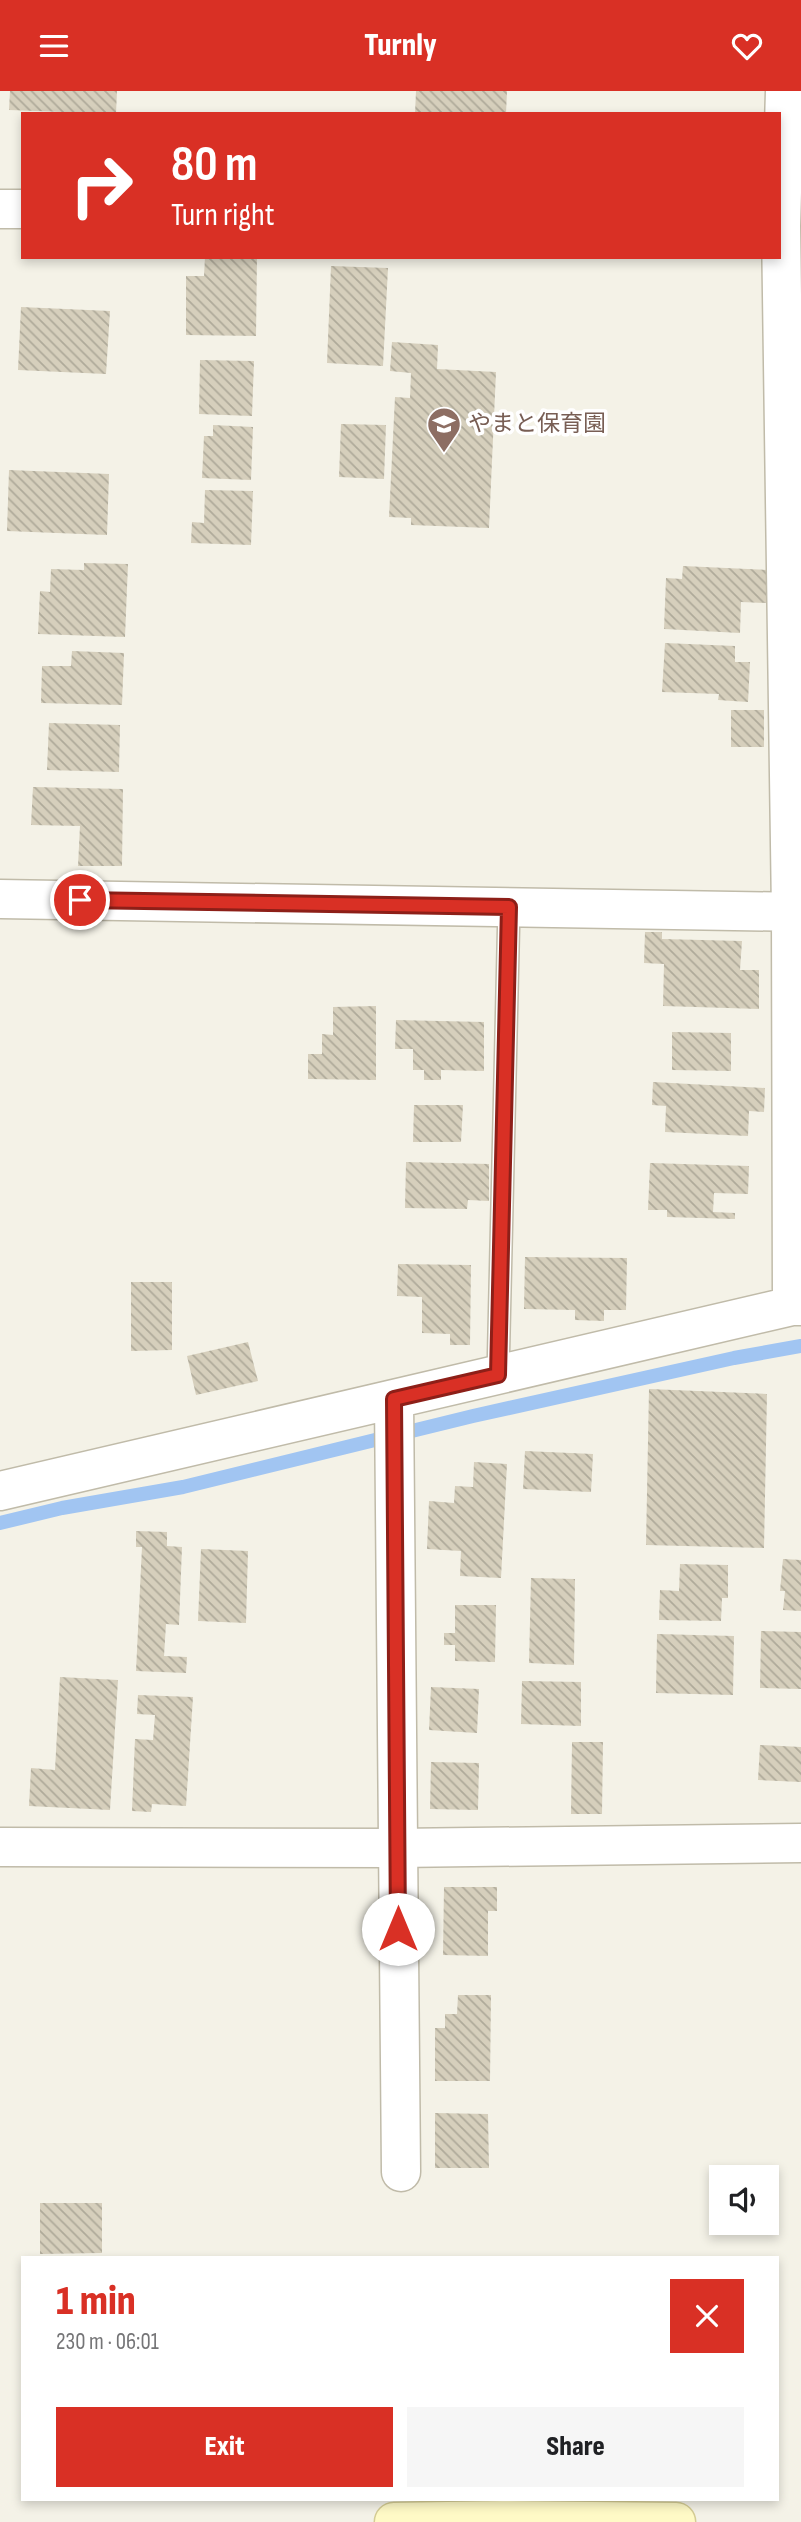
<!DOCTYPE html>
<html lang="en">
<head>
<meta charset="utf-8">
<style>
	body { margin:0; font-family:"Sofia Sans Condensed","Noto Sans JP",sans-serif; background:#f6f6f6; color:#202124; height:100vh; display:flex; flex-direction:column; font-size:26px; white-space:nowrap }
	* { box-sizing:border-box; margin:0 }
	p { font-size:23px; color:#757577 }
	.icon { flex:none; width:38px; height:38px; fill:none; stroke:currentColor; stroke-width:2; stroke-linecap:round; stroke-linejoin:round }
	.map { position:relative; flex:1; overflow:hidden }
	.sheet { position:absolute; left:21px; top:2165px; width:758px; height:245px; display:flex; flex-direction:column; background:#fff; border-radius:0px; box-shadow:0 4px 10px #0003 }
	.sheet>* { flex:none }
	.banner { position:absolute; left:21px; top:21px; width:760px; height:147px; border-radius:0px; box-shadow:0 4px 10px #0003; background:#d93025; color:#fff; overflow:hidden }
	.fabs { position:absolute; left:709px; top:2074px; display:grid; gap:14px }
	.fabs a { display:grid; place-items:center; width:70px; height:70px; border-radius:0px; background:#fff; box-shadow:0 4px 10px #0003; font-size:35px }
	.pin { position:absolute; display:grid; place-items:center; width:60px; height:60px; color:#fff; margin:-30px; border:4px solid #fff; border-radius:50%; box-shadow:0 2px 7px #0007 }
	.me { position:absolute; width:77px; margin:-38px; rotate:0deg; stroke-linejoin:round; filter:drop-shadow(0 0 5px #0008) }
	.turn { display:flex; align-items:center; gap:24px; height:147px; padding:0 35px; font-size:32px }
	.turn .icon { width:91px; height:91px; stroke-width:2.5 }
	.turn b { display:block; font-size:49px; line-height:60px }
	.round { display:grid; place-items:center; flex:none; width:74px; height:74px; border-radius:0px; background:#f6f6f6 }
	.overview { display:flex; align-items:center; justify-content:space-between; height:119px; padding:0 35px }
	h1 { font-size:42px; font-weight:800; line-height:52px; color:#d93025 }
	.cta { display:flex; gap:14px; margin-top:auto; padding:14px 35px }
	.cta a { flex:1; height:80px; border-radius:0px; background:#d93025; color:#fff; font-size:28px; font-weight:800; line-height:80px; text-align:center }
	.cta a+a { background:#f6f6f6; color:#202124 }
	header { display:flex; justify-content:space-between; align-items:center; height:91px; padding:0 35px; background:#d93025; color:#fff; font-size:32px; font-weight:800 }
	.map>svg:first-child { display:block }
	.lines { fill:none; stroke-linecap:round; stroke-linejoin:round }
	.stream { stroke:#a1c5f2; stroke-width:14 }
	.building { fill:url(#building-back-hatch) }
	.lane-casing { stroke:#c0bba9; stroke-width:24 }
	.street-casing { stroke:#c0bba9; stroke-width:41 }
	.secondary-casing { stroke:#d5cd95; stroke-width:41 }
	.lane { stroke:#fff; stroke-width:21 }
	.street { stroke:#fff; stroke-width:38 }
	.secondary { stroke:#fffac6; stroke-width:38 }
	.route-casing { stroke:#8d1f18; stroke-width:18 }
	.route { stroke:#d93025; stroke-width:12 }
	.labels { text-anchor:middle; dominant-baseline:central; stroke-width:7; stroke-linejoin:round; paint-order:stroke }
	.education-label { font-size:23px; fill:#785e54; stroke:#fff; text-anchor:start }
</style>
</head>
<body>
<header><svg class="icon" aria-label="menu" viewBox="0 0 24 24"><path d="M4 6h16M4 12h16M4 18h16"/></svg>Turnly<svg class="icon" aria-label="heart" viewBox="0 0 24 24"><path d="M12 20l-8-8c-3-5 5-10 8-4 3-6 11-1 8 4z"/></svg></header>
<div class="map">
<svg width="801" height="2431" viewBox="0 0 801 2431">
	<defs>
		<pattern id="building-back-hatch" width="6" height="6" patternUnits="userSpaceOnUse" patternTransform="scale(1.75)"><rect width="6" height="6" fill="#d6cfbc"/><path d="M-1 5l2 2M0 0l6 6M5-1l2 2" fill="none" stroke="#afaa9a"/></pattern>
	</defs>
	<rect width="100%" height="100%" fill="#f4f2e7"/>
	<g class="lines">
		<path class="stream" d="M 0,1432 L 62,1417 L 183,1396 L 473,1325 L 734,1267 L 801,1255"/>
	</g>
	<path class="building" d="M 10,0 L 117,0 L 116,23 L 9,19 Z
		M 416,0 L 507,0 L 506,23 L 415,23 Z
		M 205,166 L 257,166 L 256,245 L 186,244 L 186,185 L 204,185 Z
		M 331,175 L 388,177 L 383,275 L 327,272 Z
		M 21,216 L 110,220 L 106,283 L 18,279 Z
		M 392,251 L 438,254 L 437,278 L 496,281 L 489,437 L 411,434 L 411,427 L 389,426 L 395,306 L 410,307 L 411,282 L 390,280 Z
		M 200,269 L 254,270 L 252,325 L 199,323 Z
		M 341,333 L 386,334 L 384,388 L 339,386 Z
		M 213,334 L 253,336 L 251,389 L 202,387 L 204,345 L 213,345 Z
		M 9,379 L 109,383 L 107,444 L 7,440 Z
		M 205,399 L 253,400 L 251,454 L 191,452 L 192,431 L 204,432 Z
		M 84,472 L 128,473 L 125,546 L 38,543 L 40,500 L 50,501 L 51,478 L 84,479 Z
		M 683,475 L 768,479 L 766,512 L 741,511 L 740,542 L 664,538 L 666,487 L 682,488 Z
		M 665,552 L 735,555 L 735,571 L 750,571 L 748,611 L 718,609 L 719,603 L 662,601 Z
		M 72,560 L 124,562 L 122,614 L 41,612 L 42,575 L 71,575 Z
		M 731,619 L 764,619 L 764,656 L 731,656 Z
		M 49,632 L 120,634 L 119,681 L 47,679 Z
		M 33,696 L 123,698 L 122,775 L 78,775 L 80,735 L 31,734 Z
		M 645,841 L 662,841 L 662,848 L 742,850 L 740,879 L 759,879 L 759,918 L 663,915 L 664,873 L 644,872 Z
		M 376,915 L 376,989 L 308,988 L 308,963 L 322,963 L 322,943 L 333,944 L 333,916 Z
		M 396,929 L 484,931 L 484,980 L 441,979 L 441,989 L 424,989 L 424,979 L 413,979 L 413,958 L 395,958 Z
		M 672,941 L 731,942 L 731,980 L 672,979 Z
		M 653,991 L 765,997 L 764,1021 L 749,1020 L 748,1045 L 665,1041 L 666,1015 L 652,1014 Z
		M 414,1014 L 463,1014 L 461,1051 L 413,1051 Z
		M 406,1071 L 489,1073 L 489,1110 L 468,1109 L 467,1118 L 405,1117 Z
		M 650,1072 L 749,1075 L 748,1103 L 714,1102 L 713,1121 L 735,1122 L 735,1128 L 667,1126 L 667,1119 L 648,1119 Z
		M 525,1166 L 627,1167 L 626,1219 L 604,1219 L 604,1230 L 575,1229 L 575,1219 L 524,1218 Z
		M 398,1173 L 471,1174 L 470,1254 L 450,1254 L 450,1243 L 422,1242 L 422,1206 L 397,1205 Z
		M 131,1191 L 172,1191 L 172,1259 L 131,1260 Z
		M 248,1251 L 258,1290 L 196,1304 L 187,1265 Z
		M 649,1298 L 767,1303 L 764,1457 L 646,1454 Z
		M 525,1360 L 593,1363 L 591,1401 L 523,1398 Z
		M 474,1371 L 507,1373 L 501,1487 L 460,1485 L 461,1460 L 427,1458 L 429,1410 L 454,1412 L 455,1395 L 473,1396 Z
		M 136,1440 L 167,1441 L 167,1455 L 182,1456 L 179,1534 L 166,1533 L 164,1565 L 187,1566 L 186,1582 L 136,1580 L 142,1456 L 136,1456 Z
		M 201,1458 L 248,1460 L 246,1532 L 198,1530 Z
		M 783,1468 L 801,1469 L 801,1520 L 783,1519 L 785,1500 L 780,1500 Z
		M 680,1473 L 728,1474 L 728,1507 L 722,1507 L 721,1530 L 659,1529 L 660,1499 L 679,1500 Z
		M 531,1487 L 575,1488 L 574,1574 L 529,1572 Z
		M 455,1514 L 496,1514 L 495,1571 L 455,1570 L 455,1554 L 444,1554 L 444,1542 L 455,1542 Z
		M 761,1540 L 801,1541 L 801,1598 L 760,1597 Z
		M 657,1543 L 734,1545 L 733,1604 L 656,1602 Z
		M 60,1586 L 118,1589 L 110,1719 L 29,1715 L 31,1677 L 55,1679 Z
		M 522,1590 L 581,1591 L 581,1635 L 521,1633 Z
		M 431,1596 L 479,1598 L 477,1642 L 429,1639 Z
		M 138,1604 L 193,1606 L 186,1715 L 152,1713 L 151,1721 L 132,1720 L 135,1648 L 153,1649 L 155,1624 L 137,1623 Z
		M 572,1651 L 603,1651 L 602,1723 L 571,1723 Z
		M 760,1654 L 801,1656 L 801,1691 L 758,1689 Z
		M 431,1671 L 479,1672 L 478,1719 L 430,1718 Z
		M 444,1796 L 497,1796 L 497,1820 L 488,1820 L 488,1865 L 443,1864 Z
		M 458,1904 L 491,1904 L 490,1990 L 435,1990 L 435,1937 L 445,1937 L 445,1923 L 457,1923 Z
		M 435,2022 L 488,2023 L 489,2077 L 435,2077 Z
		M 40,2112 L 102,2112 L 102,2162 L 40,2163 Z"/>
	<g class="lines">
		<g class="lane-casing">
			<path id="lane" d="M 498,1284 L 509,816"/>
		</g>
		<g class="street-casing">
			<path id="street" d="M 785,0 L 781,135 L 791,821 L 792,1215
				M 0,118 L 23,118
				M 0,808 L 801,821
				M 394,1308 L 401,2081
				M 0,1400 L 792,1215 L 801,1215
				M 0,1756 L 397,1757 L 801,1752"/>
		</g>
		<g class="secondary-casing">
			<path id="secondary" d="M 394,2431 L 503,2429 L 676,2431"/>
		</g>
		<use href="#lane" class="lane"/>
		<use href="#street" class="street"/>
		<use href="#secondary" class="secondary"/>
	</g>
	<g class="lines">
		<g class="route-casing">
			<path id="route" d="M 80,809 L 509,816 L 498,1284 L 394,1308 L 398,1838"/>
		</g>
		<use href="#route" class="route"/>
	</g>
	<defs>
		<g id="school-pin" transform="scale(1.75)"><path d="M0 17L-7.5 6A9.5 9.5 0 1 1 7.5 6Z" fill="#8d6e63" stroke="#fff"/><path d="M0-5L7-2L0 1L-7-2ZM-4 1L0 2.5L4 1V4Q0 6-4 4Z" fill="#fff"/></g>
	</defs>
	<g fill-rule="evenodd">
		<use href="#school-pin" x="444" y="333"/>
	</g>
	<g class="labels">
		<g class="education-label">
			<text x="468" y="333">やまと保育園</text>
		</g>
	</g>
</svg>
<div class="fabs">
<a><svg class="icon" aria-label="sound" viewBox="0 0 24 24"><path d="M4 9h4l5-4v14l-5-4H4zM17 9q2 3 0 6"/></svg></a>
</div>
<div class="pin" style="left:80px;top:809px;background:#d93025"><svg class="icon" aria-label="arrive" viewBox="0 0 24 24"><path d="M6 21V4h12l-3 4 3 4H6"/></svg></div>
<svg class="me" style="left:398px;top:1838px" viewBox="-20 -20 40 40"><circle r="19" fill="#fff"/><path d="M0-13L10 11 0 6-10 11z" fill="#d93025"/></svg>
<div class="banner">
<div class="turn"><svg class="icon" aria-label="right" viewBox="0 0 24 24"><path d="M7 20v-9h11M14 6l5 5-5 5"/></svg><div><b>80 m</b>Turn right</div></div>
</div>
<section class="sheet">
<div class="overview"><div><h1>1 min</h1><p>230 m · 06:01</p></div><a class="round" style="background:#d93025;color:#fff"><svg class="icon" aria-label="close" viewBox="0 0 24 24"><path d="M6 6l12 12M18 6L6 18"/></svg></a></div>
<div class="cta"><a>Exit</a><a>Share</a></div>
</section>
</div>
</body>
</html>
